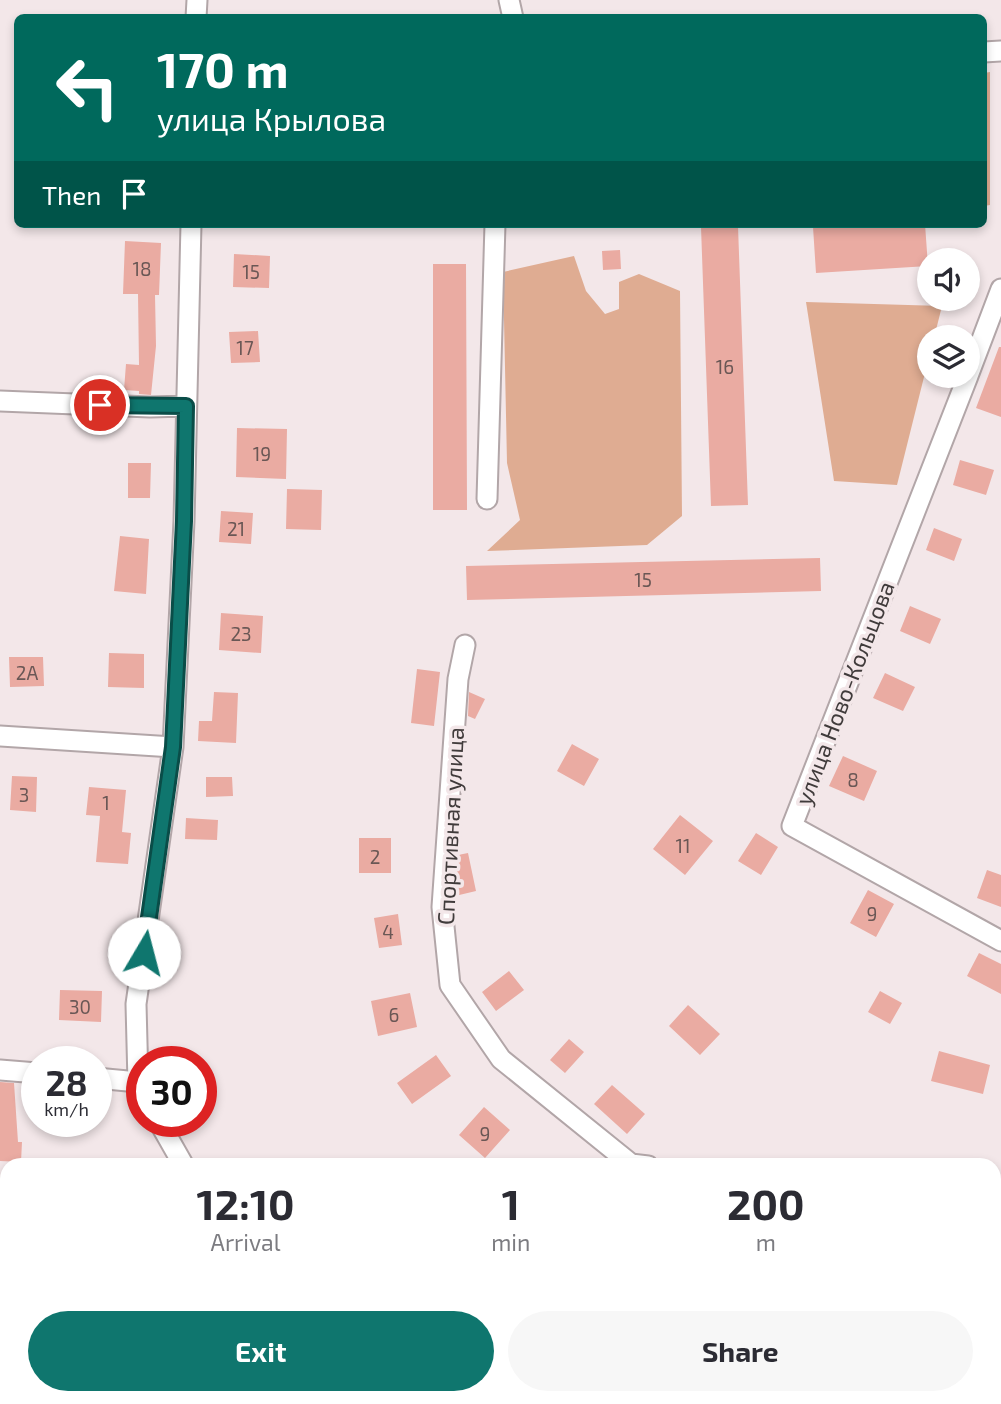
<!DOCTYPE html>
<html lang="en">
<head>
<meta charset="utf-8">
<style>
	body { margin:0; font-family:"Exo 2",sans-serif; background:#f7f7f7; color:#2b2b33; height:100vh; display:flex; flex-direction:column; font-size:26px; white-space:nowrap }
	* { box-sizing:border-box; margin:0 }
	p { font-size:23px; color:#7c7c81 }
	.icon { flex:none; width:38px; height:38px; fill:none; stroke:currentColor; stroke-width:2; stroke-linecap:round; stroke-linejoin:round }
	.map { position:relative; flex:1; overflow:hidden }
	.details { position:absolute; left:0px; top:1158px; width:1001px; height:247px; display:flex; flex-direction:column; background:#fff; border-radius:21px 21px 0 0; box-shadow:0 4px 10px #0003 }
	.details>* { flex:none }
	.hud { position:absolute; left:14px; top:14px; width:973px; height:214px; border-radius:10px; box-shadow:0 4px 10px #0003; background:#00695c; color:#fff; overflow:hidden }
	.fabs { position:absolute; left:917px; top:248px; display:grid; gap:14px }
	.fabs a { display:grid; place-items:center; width:63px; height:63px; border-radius:50%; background:#fff; box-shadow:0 4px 10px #0003; font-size:35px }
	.speed { position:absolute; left:21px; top:1046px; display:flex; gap:14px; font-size:35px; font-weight:700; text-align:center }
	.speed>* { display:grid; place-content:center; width:91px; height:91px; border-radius:50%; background:#fff; box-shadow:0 4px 10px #0003; line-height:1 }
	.speed small { font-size:18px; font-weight:400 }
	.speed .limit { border:10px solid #d22; background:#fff; color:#111 }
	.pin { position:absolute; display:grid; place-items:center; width:60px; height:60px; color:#fff; margin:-30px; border:4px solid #fff; border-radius:50%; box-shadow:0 2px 7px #0007 }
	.me { position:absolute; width:77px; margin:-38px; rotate:8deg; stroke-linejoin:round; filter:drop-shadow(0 0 5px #0008) }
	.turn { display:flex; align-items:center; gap:24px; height:147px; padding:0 28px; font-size:32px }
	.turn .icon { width:91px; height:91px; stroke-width:2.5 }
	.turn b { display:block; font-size:49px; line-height:60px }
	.then { display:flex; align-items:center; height:66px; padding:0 28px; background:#0003; gap:14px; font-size:26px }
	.eta { display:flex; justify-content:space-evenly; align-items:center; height:119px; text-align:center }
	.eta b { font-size:42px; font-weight:700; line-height:49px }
	.action { display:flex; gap:14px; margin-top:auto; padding:14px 28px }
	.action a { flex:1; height:80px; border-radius:42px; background:#0f766e; color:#fff; font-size:28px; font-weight:700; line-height:80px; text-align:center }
	.action a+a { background:#f7f7f7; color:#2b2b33 }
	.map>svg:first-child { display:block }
	.green { fill:#dfac92 }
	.building { fill:#eaaba2 }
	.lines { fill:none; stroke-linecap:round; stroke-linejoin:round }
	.minor-casing { stroke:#b2a6a8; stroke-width:23 }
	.minor { stroke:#fff; stroke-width:19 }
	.route-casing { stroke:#0a4d48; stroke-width:18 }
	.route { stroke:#0f766e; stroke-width:12 }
	.labels { text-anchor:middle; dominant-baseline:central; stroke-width:7; stroke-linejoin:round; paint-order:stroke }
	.number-label { font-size:19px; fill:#6a5755 }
	.street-label { font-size:23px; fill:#403b3b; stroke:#f3e7e9 }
</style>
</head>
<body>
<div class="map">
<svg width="1001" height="1404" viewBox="0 0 1001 1404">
	<rect width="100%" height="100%" fill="#f3e7e9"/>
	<path class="green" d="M 990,72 L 990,205 L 984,206 L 984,73 Z
		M 574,256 L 586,291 L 605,314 L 619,309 L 619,282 L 639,274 L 680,291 L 682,516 L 647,545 L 487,551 L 520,520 L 507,463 L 503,272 Z
		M 806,302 L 942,306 L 934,338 L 929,338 L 929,357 L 897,485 L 834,481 Z"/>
	<path class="building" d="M 859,224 L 925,224 L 928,266 L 816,273 L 813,227 Z
		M 738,226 L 748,505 L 711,506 L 701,227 Z
		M 125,241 L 161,243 L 159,295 L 155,295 L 156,346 L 151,395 L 139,394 L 139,391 L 124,390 L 126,364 L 139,365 L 138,294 L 123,294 Z
		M 620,250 L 621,269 L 603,270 L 602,251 Z
		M 234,254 L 270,256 L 269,288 L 233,287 Z
		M 433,264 L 466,264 L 467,510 L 433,510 Z
		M 258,331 L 260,362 L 231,363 L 229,332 Z
		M 999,347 L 1001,347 L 1001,417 L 976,408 Z
		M 237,428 L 287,429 L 286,479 L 236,477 Z
		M 960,460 L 994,470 L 986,495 L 953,485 Z
		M 128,463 L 151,463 L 150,498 L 128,498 Z
		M 287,489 L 322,490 L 321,530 L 286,529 Z
		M 221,511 L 253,513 L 251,544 L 219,542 Z
		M 934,528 L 962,539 L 954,561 L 926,550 Z
		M 120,536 L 149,539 L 146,594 L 114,591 Z
		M 820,558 L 821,591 L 467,600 L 466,566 Z
		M 910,606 L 941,619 L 930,644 L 900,631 Z
		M 221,613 L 263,616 L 261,653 L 219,650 Z
		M 109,653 L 144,654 L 144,688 L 108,687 Z
		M 9,657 L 43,657 L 44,686 L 10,687 Z
		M 417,669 L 440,672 L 434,726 L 411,723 Z
		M 885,673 L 915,687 L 903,711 L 873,698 Z
		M 214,692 L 238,693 L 236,743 L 198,741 L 199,721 L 212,721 Z
		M 469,692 L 485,699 L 475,719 L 468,716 Z
		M 572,744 L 599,759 L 584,786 L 557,771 Z
		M 843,756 L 877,771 L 864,801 L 829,786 Z
		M 12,776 L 37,777 L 36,812 L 10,810 Z
		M 206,777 L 232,777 L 233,796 L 206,797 Z
		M 89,787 L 126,790 L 122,832 L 131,833 L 128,864 L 96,862 L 100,816 L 86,815 Z
		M 680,815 L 713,841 L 685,875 L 653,849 Z
		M 186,818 L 218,820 L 217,840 L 185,839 Z
		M 756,833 L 778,847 L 761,875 L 738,861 Z
		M 359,838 L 391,838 L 391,873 L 359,873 Z
		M 468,853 L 476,891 L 455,896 L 458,855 Z
		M 987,870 L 1001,875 L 1001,907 L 977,898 Z
		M 868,890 L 894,904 L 876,937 L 850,923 Z
		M 398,914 L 402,945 L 379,948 L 374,918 Z
		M 979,953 L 1001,964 L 1001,994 L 967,976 Z
		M 509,971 L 524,990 L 496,1011 L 482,992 Z
		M 60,990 L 102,991 L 101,1022 L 59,1020 Z
		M 880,991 L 902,1003 L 890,1024 L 868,1012 Z
		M 410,993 L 417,1027 L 378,1036 L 371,1001 Z
		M 688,1005 L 720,1034 L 700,1055 L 669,1026 Z
		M 569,1039 L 584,1052 L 565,1073 L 550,1060 Z
		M 939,1051 L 990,1065 L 983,1094 L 931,1081 Z
		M 436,1055 L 451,1076 L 412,1104 L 397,1083 Z
		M 0,1082 L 14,1083 L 18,1142 L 22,1142 L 21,1162 L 0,1161 Z
		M 612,1085 L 645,1114 L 627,1134 L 594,1104 Z
		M 484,1107 L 510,1130 L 485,1158 L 459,1135 Z"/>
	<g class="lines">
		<g class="minor-casing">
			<path id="minor" d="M 509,0 L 513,18
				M 196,18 L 197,0
				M 984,52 L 1001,51
				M 968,376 L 792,826 L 1001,941
				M 968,376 L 1001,289
				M 0,401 L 150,407 L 186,406
				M 487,499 L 495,224
				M 465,645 L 458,679 L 442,907 L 450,985 L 501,1059 L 631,1164 L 648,1166
				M 0,736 L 173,747
				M 0,1070 L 37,1073
				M 96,1078 L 138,1082
				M 142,1090 L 138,1082 L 136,1004 L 173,747 L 184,521 L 191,224
				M 159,1122 L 184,1166
				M 994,1316 L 1001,1319
				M 383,1398 L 390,1404"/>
		</g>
		<use href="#minor" class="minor"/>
	</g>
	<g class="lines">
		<g class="route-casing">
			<path id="route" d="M 100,405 L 186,406 L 184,521 L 173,747 L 144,953"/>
		</g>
		<use href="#route" class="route"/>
	</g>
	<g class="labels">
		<g class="number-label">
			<text x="142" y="268">18</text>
			<text x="251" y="271">15</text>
			<text x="245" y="347">17</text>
			<text x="725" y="366">16</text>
			<text x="262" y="453">19</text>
			<text x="236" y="528">21</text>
			<text x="643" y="579">15</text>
			<text x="241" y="633">23</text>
			<text x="27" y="672">2А</text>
			<text x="853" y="779">8</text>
			<text x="24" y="794">3</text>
			<text x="106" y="802">1</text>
			<text x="683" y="845">11</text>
			<text x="375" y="856">2</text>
			<text x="872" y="913">9</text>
			<text x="388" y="931">4</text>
			<text x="80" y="1006">30</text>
			<text x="394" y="1014">6</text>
			<text x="485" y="1133">9</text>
		</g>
		<g class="street-label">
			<text transform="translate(844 693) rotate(-69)">улица Ново-Кольцова</text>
			<text transform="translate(450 826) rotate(-87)">Спортивная улица</text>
		</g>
	</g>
</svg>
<div class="fabs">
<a><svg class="icon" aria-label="sound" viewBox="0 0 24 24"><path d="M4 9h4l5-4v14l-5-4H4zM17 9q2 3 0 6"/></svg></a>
<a><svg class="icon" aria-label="layers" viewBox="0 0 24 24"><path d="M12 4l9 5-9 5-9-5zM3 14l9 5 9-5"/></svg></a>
</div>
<div class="speed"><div>28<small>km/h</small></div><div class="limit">30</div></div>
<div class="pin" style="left:100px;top:405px;background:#d93025"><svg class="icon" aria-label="arrive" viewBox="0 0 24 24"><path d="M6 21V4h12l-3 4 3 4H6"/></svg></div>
<svg class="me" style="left:144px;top:953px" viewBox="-20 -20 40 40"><circle r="19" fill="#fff"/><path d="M0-13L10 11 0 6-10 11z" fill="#0f766e"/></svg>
<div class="hud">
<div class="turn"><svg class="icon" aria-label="left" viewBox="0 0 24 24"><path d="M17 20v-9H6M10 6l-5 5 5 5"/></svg><div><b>170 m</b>улица Крылова</div></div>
<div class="then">Then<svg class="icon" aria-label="arrive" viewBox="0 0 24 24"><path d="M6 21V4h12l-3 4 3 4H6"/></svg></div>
</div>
<section class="details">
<div class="eta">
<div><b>12:10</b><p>Arrival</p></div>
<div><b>1</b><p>min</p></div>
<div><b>200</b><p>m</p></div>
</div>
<div class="action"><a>Exit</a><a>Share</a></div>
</section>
</div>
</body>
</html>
